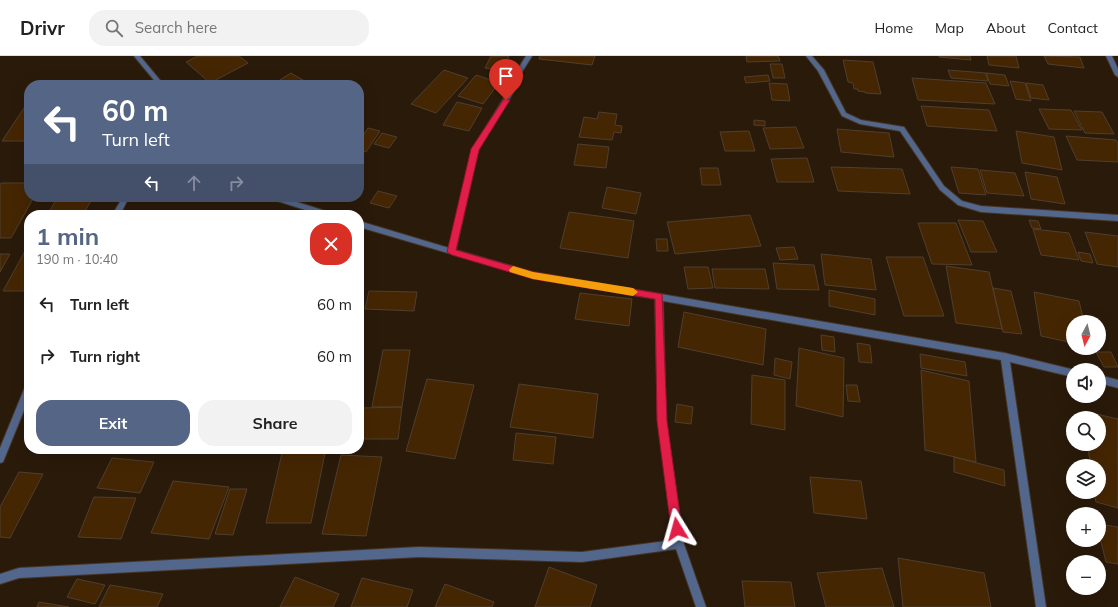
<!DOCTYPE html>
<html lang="en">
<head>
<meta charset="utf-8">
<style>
	body { margin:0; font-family:Mulish,sans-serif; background:#f2f2f2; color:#222; height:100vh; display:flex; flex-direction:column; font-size:15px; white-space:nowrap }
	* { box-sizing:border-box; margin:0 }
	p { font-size:13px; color:#767676 }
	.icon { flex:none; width:22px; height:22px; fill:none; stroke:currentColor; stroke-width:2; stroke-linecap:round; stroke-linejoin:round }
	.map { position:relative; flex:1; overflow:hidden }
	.sheet { position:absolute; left:24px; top:154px; width:340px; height:244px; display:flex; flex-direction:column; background:#fff; border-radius:16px; box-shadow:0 4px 16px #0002 }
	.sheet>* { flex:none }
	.banner { position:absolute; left:24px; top:24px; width:340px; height:122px; border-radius:16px; box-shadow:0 4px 16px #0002; background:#556585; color:#fff; overflow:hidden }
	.needle { width:26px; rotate:187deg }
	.buttons { position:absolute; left:1066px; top:259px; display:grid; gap:8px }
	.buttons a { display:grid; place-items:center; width:40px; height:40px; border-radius:50%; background:#fff; box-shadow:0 4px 16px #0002; font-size:20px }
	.pin { position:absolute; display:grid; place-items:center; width:34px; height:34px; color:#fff; margin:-41px -17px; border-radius:50% 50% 50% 0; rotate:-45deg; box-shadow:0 0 4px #0007 }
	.pin .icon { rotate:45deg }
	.me { position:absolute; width:44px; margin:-22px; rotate:352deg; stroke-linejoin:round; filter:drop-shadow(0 0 3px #0008) }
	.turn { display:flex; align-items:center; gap:14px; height:84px; padding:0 12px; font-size:18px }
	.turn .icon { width:52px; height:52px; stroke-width:2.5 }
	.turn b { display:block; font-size:28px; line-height:34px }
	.lanes { display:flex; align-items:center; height:38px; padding:0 12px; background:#0003; justify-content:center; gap:20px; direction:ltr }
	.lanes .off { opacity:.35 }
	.round { display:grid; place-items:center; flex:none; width:42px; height:42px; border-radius:16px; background:#f2f2f2 }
	.overview { display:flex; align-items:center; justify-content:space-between; height:68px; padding:0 12px }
	h1 { font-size:24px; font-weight:700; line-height:30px; color:#556585 }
	.button { display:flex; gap:8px; margin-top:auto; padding:8px 12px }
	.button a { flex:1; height:46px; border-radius:16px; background:#556585; color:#fff; font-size:16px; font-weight:700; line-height:46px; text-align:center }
	.button a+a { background:#f2f2f2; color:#222 }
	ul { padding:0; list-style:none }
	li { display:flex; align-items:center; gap:12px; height:52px; padding:0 12px }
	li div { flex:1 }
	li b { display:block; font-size:15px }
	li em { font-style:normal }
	header { display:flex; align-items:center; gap:24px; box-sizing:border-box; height:56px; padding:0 20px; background:#fff; border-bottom:1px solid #e0e0e0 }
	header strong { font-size:19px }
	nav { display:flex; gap:22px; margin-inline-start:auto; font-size:14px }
	.search { width:280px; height:36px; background:#f2f2f2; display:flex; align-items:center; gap:10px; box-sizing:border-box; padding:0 14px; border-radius:16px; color:#767676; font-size:15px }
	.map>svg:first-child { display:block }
	.building { fill:#452603; stroke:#503e2e }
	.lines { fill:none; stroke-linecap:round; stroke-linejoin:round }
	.street-casing { stroke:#453526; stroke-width:2 }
	.street { fill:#53668b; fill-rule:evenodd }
	.route { fill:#e11d48; stroke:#92132f }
	.slow { fill:#f59e0b }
</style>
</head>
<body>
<header>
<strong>Drivr</strong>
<div class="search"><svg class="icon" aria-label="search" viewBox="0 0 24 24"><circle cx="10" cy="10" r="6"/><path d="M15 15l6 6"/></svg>Search here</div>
<nav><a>Home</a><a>Map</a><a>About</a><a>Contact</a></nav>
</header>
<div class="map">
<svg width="1118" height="551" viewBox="0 0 1118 551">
	<rect width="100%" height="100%" fill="#2a1a0a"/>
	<path class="building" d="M 198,0 L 239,0 L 248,7 L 210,27 L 186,6 Z
		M 491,0 L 509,0 L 503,15 L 485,12 Z
		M 540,0 L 595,0 L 592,9 L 539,3 Z
		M 746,0 L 778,0 L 780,5 L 747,6 Z
		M 939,0 L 970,0 L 971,4 L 939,1 Z
		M 987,0 L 1016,0 L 1019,12 L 989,9 Z
		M 1044,0 L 1080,1 L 1084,12 L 1048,8 Z
		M 843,4 L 873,6 L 881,38 L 865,37 L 865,36 L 858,35 L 858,33 L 854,33 L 853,27 L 848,26 Z
		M 770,8 L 782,8 L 785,22 L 773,22 Z
		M 444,14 L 468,22 L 436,57 L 411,48 Z
		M 948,14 L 986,17 L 988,25 L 951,22 Z
		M 291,17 L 308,27 L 304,29 L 272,29 Z
		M 986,17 L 1005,19 L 1009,30 L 990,28 Z
		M 476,19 L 499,27 L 483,48 L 458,40 Z
		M 768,19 L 770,25 L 746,27 L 744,21 Z
		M 912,22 L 986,27 L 995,48 L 918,44 Z
		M 1010,25 L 1025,27 L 1031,45 L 1016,43 Z
		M 769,27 L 787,28 L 790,45 L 772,44 Z
		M 1026,27 L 1043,29 L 1049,44 L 1031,42 Z
		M 457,46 L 482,52 L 469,75 L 443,69 Z
		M 921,50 L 989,54 L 997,75 L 927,70 Z
		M 24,52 L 29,52 L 29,85 L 2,85 Z
		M 1039,53 L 1071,54 L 1082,74 L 1049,73 Z
		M 1074,55 L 1102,56 L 1114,78 L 1085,77 Z
		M 599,56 L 617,58 L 615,69 L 622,70 L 621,77 L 614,76 L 612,84 L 579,81 L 584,61 L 597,63 Z
		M 754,64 L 765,65 L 765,70 L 754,69 Z
		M 796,71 L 804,92 L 770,93 L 763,72 Z
		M 368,72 L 380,75 L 366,96 L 359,94 L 359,86 Z
		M 837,73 L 889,77 L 894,101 L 841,96 Z
		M 749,75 L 755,95 L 725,95 L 720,76 Z
		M 1016,75 L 1054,81 L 1062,114 L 1022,107 Z
		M 382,77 L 397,81 L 389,92 L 374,88 Z
		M 1066,80 L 1116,84 L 1118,87 L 1118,106 L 1077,104 Z
		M 578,88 L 609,91 L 606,112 L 574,109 Z
		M 807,102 L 814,126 L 777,126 L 771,103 Z
		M 831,111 L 902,113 L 910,138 L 838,135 Z
		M 951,111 L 978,113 L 986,139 L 959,137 Z
		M 700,112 L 718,112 L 721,129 L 702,129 Z
		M 980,114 L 1015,117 L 1024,140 L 987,137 Z
		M 1025,116 L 1057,121 L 1065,148 L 1031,143 Z
		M 1,127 L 29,127 L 29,141 L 34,141 L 11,182 L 0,182 L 0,129 Z
		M 607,131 L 641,137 L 636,158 L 602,152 Z
		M 378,135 L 397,140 L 389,152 L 370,147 Z
		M 58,141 L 93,141 L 83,159 L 47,159 Z
		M 569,156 L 634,165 L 628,202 L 560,192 Z
		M 750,159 L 761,190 L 675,198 L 667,166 Z
		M 958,164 L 983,165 L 997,196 L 971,196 Z
		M 1029,164 L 1038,165 L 1041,173 L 1032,172 Z
		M 918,167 L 956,167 L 972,209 L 932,208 Z
		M 1033,173 L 1069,177 L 1079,204 L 1041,199 Z
		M 1085,176 L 1118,180 L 1118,211 L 1097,208 Z
		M 656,183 L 667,183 L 668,195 L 657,195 Z
		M 794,191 L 798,203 L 780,204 L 776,192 Z
		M 25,195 L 29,195 L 29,235 L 3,235 Z
		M 1078,196 L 1090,198 L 1093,207 L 1081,205 Z
		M 0,198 L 10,198 L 0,216 Z
		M 821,198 L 871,203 L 876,234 L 825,229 Z
		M 886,201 L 923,201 L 944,260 L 904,260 Z
		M 773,207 L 814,209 L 819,234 L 777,233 Z
		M 946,210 L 989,216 L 1002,273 L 956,267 Z
		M 684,211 L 708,211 L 713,232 L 688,233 Z
		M 712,213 L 765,213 L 769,233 L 715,232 Z
		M 993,232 L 1011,235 L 1022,278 L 1003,276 Z
		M 829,234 L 875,243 L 875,259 L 829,250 Z
		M 369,235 L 417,236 L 414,255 L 365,253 Z
		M 1034,236 L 1079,245 L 1084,266 L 1073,266 L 1073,287 L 1041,280 Z
		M 580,237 L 632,243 L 629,270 L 575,263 Z
		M 684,256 L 766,273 L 763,309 L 678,291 Z
		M 821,279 L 834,281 L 835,296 L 822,294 Z
		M 857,287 L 870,289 L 872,307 L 859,306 Z
		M 799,292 L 844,302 L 843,361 L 796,350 Z
		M 383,294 L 410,294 L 402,351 L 372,351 Z
		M 1096,296 L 1111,296 L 1118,311 L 1104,311 Z
		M 920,298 L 965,306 L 967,320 L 921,312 Z
		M 775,302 L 792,306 L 790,323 L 774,319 Z
		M 921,314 L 969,325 L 976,406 L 925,394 Z
		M 752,319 L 785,324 L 785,374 L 751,368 Z
		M 427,323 L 474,329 L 455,403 L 406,395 Z
		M 519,328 L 598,338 L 593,382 L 510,371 Z
		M 846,329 L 857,329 L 860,346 L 848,345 Z
		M 677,348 L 693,351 L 691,368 L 675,366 Z
		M 402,351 L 398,383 L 359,383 L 359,367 L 362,352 Z
		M 1083,355 L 1118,363 L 1118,452 L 1096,446 L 1094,436 L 1099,436 L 1099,410 L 1091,410 L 1087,388 L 1099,388 L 1099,362 L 1084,362 Z
		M 516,377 L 556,381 L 553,408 L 513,404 Z
		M 50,393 L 96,393 L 95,395 Z
		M 282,397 L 325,397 L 311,467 L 266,467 Z
		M 341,399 L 382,401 L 366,480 L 322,478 Z
		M 954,401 L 1004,414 L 1005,430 L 954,416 Z
		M 112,402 L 154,406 L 140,437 L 97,432 Z
		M 19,416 L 43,418 L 10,482 L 0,481 L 0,451 Z
		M 810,421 L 861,425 L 867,463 L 814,457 Z
		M 173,425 L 229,431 L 209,483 L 151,477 Z
		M 230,433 L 247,433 L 233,479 L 215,478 Z
		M 94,441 L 136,442 L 121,483 L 78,481 Z
		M 1099,468 L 1118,471 L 1118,508 L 1106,506 L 1099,478 Z
		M 898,502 L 984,517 L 991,551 L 903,551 Z
		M 549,511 L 597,529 L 590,551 L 535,551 Z
		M 882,512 L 894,551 L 826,551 L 817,517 Z
		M 295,521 L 339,538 L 333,551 L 280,551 Z
		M 362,522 L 413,534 L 407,551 L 351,551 Z
		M 77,523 L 105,529 L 95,548 L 67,541 Z
		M 742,525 L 791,526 L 795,551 L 745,551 Z
		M 445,528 L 494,546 L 492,551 L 435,551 Z
		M 110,529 L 163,538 L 157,551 L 99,551 Z
		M 39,546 L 69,551 L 37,551 Z"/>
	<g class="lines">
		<g class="street-casing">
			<path id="street" d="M 134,0 L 140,0 L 164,29 L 158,29 Z
				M 526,0 L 532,0 L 522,16 L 515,34 L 478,93 L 456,194 L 533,216 L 1005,297 L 1075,314 L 1073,314 L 1073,321 L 1010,306 L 1046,551 L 1036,551 L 1001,304 L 663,245 L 666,365 L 684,488 L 706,551 L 696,551 L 676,493 L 582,506 L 419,501 L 19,522 L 0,528 L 0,518 L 19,512 L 419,491 L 582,496 L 674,484 L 658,365 L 655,243 L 533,222 L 359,171 L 359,165 L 449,192 L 472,93 L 509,34 L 516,16 Z
				M 806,0 L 812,0 L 824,14 L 846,57 L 861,64 L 904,71 L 944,130 L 962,145 L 981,150 L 1118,159 L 1118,165 L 981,156 L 958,149 L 940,134 L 900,75 L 860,68 L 842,60 L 818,15 Z
				M 1106,0 L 1112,0 L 1118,13 L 1118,21 L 1115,19 Z
				M 123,141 L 129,141 L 120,159 L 112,159 Z
				M 270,141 L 281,141 L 332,157 L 333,159 L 321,159 L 271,143 Z
				M 1099,319 L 1118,324 L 1118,332 L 1099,327 Z
				M 29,327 L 29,342 L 3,406 L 0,407 L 0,392 L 25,331 L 26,328 Z"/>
		</g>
		<use href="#street" class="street"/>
	</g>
	<path class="route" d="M 506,42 L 510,44 L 479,94 L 456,194 L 533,216 L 662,238 L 667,365 L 682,473 L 681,477 L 677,478 L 673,477 L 671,473 L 657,365 L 655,243 L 533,223 L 452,199 L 447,196 L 471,93 L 504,43 Z"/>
	<path class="slow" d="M 513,210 L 533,216 L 633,232 L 638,236 L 633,240 L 533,223 L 510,216 L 509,214 Z"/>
</svg>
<div class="buttons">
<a><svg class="needle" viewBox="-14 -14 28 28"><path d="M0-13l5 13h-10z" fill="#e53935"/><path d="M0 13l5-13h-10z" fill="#767676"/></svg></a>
<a><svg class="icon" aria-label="sound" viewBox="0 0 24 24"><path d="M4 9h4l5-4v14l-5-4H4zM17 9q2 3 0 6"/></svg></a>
<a><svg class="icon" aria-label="search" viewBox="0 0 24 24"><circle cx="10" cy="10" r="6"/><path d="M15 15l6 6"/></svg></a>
<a><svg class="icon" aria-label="layers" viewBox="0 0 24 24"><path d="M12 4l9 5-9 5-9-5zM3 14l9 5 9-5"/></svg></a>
<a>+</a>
<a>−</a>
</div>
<div class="pin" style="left:506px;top:44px;background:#d93025"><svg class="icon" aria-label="arrive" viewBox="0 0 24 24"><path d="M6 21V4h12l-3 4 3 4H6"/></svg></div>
<svg class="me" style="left:677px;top:473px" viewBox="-20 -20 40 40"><path d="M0-17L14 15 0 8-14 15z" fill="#e11d48" stroke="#fff" stroke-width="4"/></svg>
<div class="banner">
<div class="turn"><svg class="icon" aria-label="left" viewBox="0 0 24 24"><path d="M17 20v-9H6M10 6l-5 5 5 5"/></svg><div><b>60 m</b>Turn left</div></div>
<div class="lanes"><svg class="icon" aria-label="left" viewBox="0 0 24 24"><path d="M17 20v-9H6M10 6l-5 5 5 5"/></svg><svg class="icon off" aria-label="ahead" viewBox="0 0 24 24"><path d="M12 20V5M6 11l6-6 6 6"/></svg><svg class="icon off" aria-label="right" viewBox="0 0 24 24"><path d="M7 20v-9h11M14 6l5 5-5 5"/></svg></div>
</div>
<section class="sheet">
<div class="overview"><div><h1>1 min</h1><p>190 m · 10:40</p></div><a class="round" style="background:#d93025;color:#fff"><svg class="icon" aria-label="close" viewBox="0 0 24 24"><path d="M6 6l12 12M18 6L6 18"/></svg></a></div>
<ul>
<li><svg class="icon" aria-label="left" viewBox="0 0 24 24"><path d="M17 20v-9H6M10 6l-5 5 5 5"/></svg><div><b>Turn left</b></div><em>60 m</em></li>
<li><svg class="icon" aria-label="right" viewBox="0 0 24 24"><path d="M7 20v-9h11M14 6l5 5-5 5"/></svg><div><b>Turn right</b></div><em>60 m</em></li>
</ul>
<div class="button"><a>Exit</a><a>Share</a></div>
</section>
</div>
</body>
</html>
